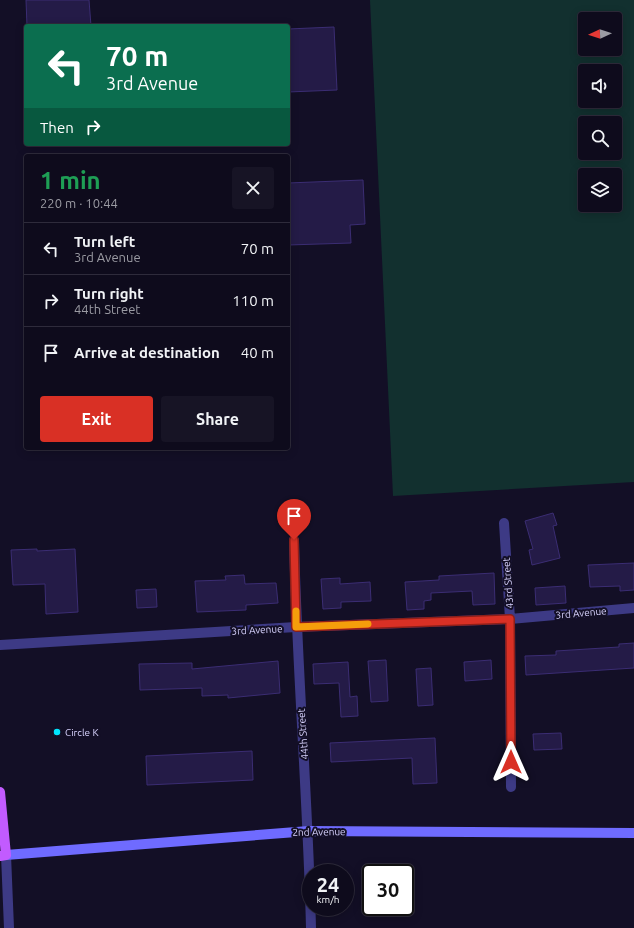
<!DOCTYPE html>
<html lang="en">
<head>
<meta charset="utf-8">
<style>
	body { margin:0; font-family:Ubuntu,sans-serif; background:#171425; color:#f1f3f6; height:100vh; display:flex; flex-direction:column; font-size:15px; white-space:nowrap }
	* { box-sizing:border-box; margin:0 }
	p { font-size:13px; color:#9b9ba3 }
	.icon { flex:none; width:22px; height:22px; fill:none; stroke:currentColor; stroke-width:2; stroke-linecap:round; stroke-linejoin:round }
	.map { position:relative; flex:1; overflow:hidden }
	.details { position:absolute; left:24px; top:154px; width:266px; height:296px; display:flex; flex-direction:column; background:#0e0b1c; border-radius:4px; box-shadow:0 2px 10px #0003,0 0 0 1px #2e2b3b }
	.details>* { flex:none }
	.top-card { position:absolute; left:24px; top:24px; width:266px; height:122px; border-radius:4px; box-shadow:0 2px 10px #0003,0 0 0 1px #2e2b3b; background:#0b6e4f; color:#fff; overflow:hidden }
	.needle { width:26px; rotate:267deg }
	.controls { position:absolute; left:578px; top:12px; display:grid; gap:8px }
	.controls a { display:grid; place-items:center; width:44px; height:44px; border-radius:4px; background:#0e0b1c; box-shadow:0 2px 10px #0003,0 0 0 1px #2e2b3b; font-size:20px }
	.speed { position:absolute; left:302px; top:864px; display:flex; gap:8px; font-size:20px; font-weight:700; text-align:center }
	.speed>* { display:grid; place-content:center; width:52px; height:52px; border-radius:50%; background:#0e0b1c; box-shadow:0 2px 10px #0003,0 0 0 1px #2e2b3b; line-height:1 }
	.speed small { font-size:10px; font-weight:400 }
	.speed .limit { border:2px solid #111; border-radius:6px; background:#fff; color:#111 }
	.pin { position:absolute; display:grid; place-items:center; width:34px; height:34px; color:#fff; margin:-41px -17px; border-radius:50% 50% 50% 0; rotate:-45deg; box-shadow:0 0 4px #0007 }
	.pin .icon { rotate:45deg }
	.me { position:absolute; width:44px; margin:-22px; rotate:0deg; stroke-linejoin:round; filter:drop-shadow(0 0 3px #0008) }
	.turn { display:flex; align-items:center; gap:14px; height:84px; padding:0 16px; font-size:18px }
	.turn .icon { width:52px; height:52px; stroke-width:2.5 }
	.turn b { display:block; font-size:28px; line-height:34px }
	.then { display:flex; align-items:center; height:38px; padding:0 16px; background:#0003; gap:8px; font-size:15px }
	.round { display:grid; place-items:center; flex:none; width:42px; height:42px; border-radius:4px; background:#171425 }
	.summary { display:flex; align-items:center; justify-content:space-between; height:68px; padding:0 16px }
	h1 { font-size:24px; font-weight:600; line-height:30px; color:#1e9e55 }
	.cta { display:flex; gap:8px; margin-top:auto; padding:8px 16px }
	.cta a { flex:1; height:46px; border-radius:4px; background:#d93025; color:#fff; font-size:16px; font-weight:600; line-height:46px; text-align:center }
	.cta a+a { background:#171425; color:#f1f3f6 }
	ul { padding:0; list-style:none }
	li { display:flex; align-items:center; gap:12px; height:52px; padding:0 16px; border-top:1px solid #2e2b3b }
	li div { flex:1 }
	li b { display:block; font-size:15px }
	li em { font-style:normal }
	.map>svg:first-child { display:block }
	.green { fill:#12302f; fill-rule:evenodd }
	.building { fill:#241b47; stroke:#3b2d73 }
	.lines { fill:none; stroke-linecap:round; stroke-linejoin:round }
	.street { stroke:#3d3a85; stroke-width:10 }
	.secondary { stroke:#6f6bff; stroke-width:10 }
	.primary { stroke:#c25bff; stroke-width:10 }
	.route-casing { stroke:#8d1f18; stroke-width:10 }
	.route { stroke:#d93025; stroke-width:7 }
	.slow { stroke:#f59e0b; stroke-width:7 }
	.poi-dot { fill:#00e5ff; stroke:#130f26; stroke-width:1.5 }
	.labels { text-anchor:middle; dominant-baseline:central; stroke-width:4; stroke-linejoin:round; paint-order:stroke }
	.street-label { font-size:10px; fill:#d9d4ff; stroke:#130f26 }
	.poi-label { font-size:10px; fill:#d9d4ff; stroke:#130f26; text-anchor:start }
</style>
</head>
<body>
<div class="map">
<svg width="634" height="928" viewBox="0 0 634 928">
	<rect width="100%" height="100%" fill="#130f26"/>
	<path class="green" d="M 370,0 L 634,0 L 634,482 L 393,496 ZM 585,19 L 615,19 L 615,49 L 585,49 ZM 585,71 L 615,71 L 615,101 L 585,101 ZM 585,123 L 615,123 L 615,153 L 585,153 ZM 585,175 L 615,175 L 615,205 L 585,205 Z"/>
	<path class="building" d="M 26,0 L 89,0 L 91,26 L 27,26 Z
		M 334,27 L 337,90 L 288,92 L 288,29 Z
		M 363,180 L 365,224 L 350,225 L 351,243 L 288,245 L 288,183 Z
		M 553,513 L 557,525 L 553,526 L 560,558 L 532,565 L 529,550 L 533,549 L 525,521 Z
		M 37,549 L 37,551 L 75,549 L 78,612 L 46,614 L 45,584 L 13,585 L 11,550 Z
		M 634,563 L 634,590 L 620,591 L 620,586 L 590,587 L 588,565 Z
		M 494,573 L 495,604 L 473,605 L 472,591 L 431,593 L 431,600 L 424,601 L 424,609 L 407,610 L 405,582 L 439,580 L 439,576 Z
		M 244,575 L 245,584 L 276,583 L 278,603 L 246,605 L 246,610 L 197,612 L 195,581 L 226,580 L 225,576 Z
		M 340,578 L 340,584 L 370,582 L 371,601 L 341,602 L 341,608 L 323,609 L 321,579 Z
		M 565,586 L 566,603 L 536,605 L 535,588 Z
		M 156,589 L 157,607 L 137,608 L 136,590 Z
		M 634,643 L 634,668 L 526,675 L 525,656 L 556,655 L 556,651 L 619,647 L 619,644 Z
		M 386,660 L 388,701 L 371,702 L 368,661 Z
		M 491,660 L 492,679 L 465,681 L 464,662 Z
		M 278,661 L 280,693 L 228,698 L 228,695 L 202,696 L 202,688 L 140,690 L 139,664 L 192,663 L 192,669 Z
		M 348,662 L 350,697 L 357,696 L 358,716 L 341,717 L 339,683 L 314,684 L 313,664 Z
		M 431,668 L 433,705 L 418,706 L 416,669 Z
		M 561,733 L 562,749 L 534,750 L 533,734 Z
		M 435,738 L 437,783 L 413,784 L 412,758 L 331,762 L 330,743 Z
		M 252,751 L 253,780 L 147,785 L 146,756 Z"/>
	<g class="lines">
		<path class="street" d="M 504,523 L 510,619 L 511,787
			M 294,540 C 297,670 308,799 311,928
			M 0,645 L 296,627 L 510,619 L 634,608
			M 6,855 L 9,928"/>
		<path class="secondary" d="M 6,855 L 309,831 L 634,833"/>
		<path class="primary" d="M 0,792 L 6,855 L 0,856"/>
	</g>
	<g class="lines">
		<g class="route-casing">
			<path id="route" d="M 294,540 L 296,627 L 510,619 L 511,762"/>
		</g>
		<use href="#route" class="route"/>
		<path class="slow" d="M 296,611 L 296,627 L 368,624"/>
	</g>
	<circle class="poi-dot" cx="57" cy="732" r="4"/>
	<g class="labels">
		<g class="street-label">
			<text transform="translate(508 583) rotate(-94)">43rd Street</text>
			<text transform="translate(581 613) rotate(-5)">3rd Avenue</text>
			<text transform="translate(257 630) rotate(-3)">3rd Avenue</text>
			<text transform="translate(303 734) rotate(-94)">44th Street</text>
			<text transform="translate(319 832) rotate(-1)">2nd Avenue</text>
		</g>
		<g class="poi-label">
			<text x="65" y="732">Circle K</text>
		</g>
	</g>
</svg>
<div class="controls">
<a><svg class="needle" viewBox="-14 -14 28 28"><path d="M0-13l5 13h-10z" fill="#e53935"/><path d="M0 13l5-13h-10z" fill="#9b9ba3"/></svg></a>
<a><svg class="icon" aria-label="sound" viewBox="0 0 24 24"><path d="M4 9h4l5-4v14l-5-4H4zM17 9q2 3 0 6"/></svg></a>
<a><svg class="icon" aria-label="search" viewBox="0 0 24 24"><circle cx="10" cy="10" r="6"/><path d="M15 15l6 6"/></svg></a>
<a><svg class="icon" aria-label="layers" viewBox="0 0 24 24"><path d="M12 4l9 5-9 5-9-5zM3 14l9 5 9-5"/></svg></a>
</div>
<div class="speed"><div>24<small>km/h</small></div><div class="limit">30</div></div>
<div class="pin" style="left:294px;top:540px;background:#d93025"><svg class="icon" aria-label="arrive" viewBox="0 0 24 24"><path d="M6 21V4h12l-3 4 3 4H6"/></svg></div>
<svg class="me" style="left:511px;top:762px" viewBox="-20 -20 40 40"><path d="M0-17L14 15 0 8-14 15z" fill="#d93025" stroke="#fff" stroke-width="4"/></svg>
<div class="top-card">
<div class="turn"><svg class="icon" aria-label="left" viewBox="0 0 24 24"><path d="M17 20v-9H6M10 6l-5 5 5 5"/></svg><div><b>70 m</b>3rd Avenue</div></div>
<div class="then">Then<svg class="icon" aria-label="right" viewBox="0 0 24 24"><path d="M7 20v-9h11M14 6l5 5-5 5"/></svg></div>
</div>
<section class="details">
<div class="summary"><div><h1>1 min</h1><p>220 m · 10:44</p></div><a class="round"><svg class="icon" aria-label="close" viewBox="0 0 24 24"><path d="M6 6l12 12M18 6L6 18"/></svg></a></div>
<ul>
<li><svg class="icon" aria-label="left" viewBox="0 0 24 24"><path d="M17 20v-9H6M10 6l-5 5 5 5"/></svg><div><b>Turn left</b><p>3rd Avenue</p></div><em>70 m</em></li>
<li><svg class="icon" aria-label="right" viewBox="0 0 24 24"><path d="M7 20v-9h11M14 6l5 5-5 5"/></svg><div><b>Turn right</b><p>44th Street</p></div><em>110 m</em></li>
<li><svg class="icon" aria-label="arrive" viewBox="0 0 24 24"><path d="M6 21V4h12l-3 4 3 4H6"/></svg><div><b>Arrive at destination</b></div><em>40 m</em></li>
</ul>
<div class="cta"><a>Exit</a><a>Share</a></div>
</section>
</div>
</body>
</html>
